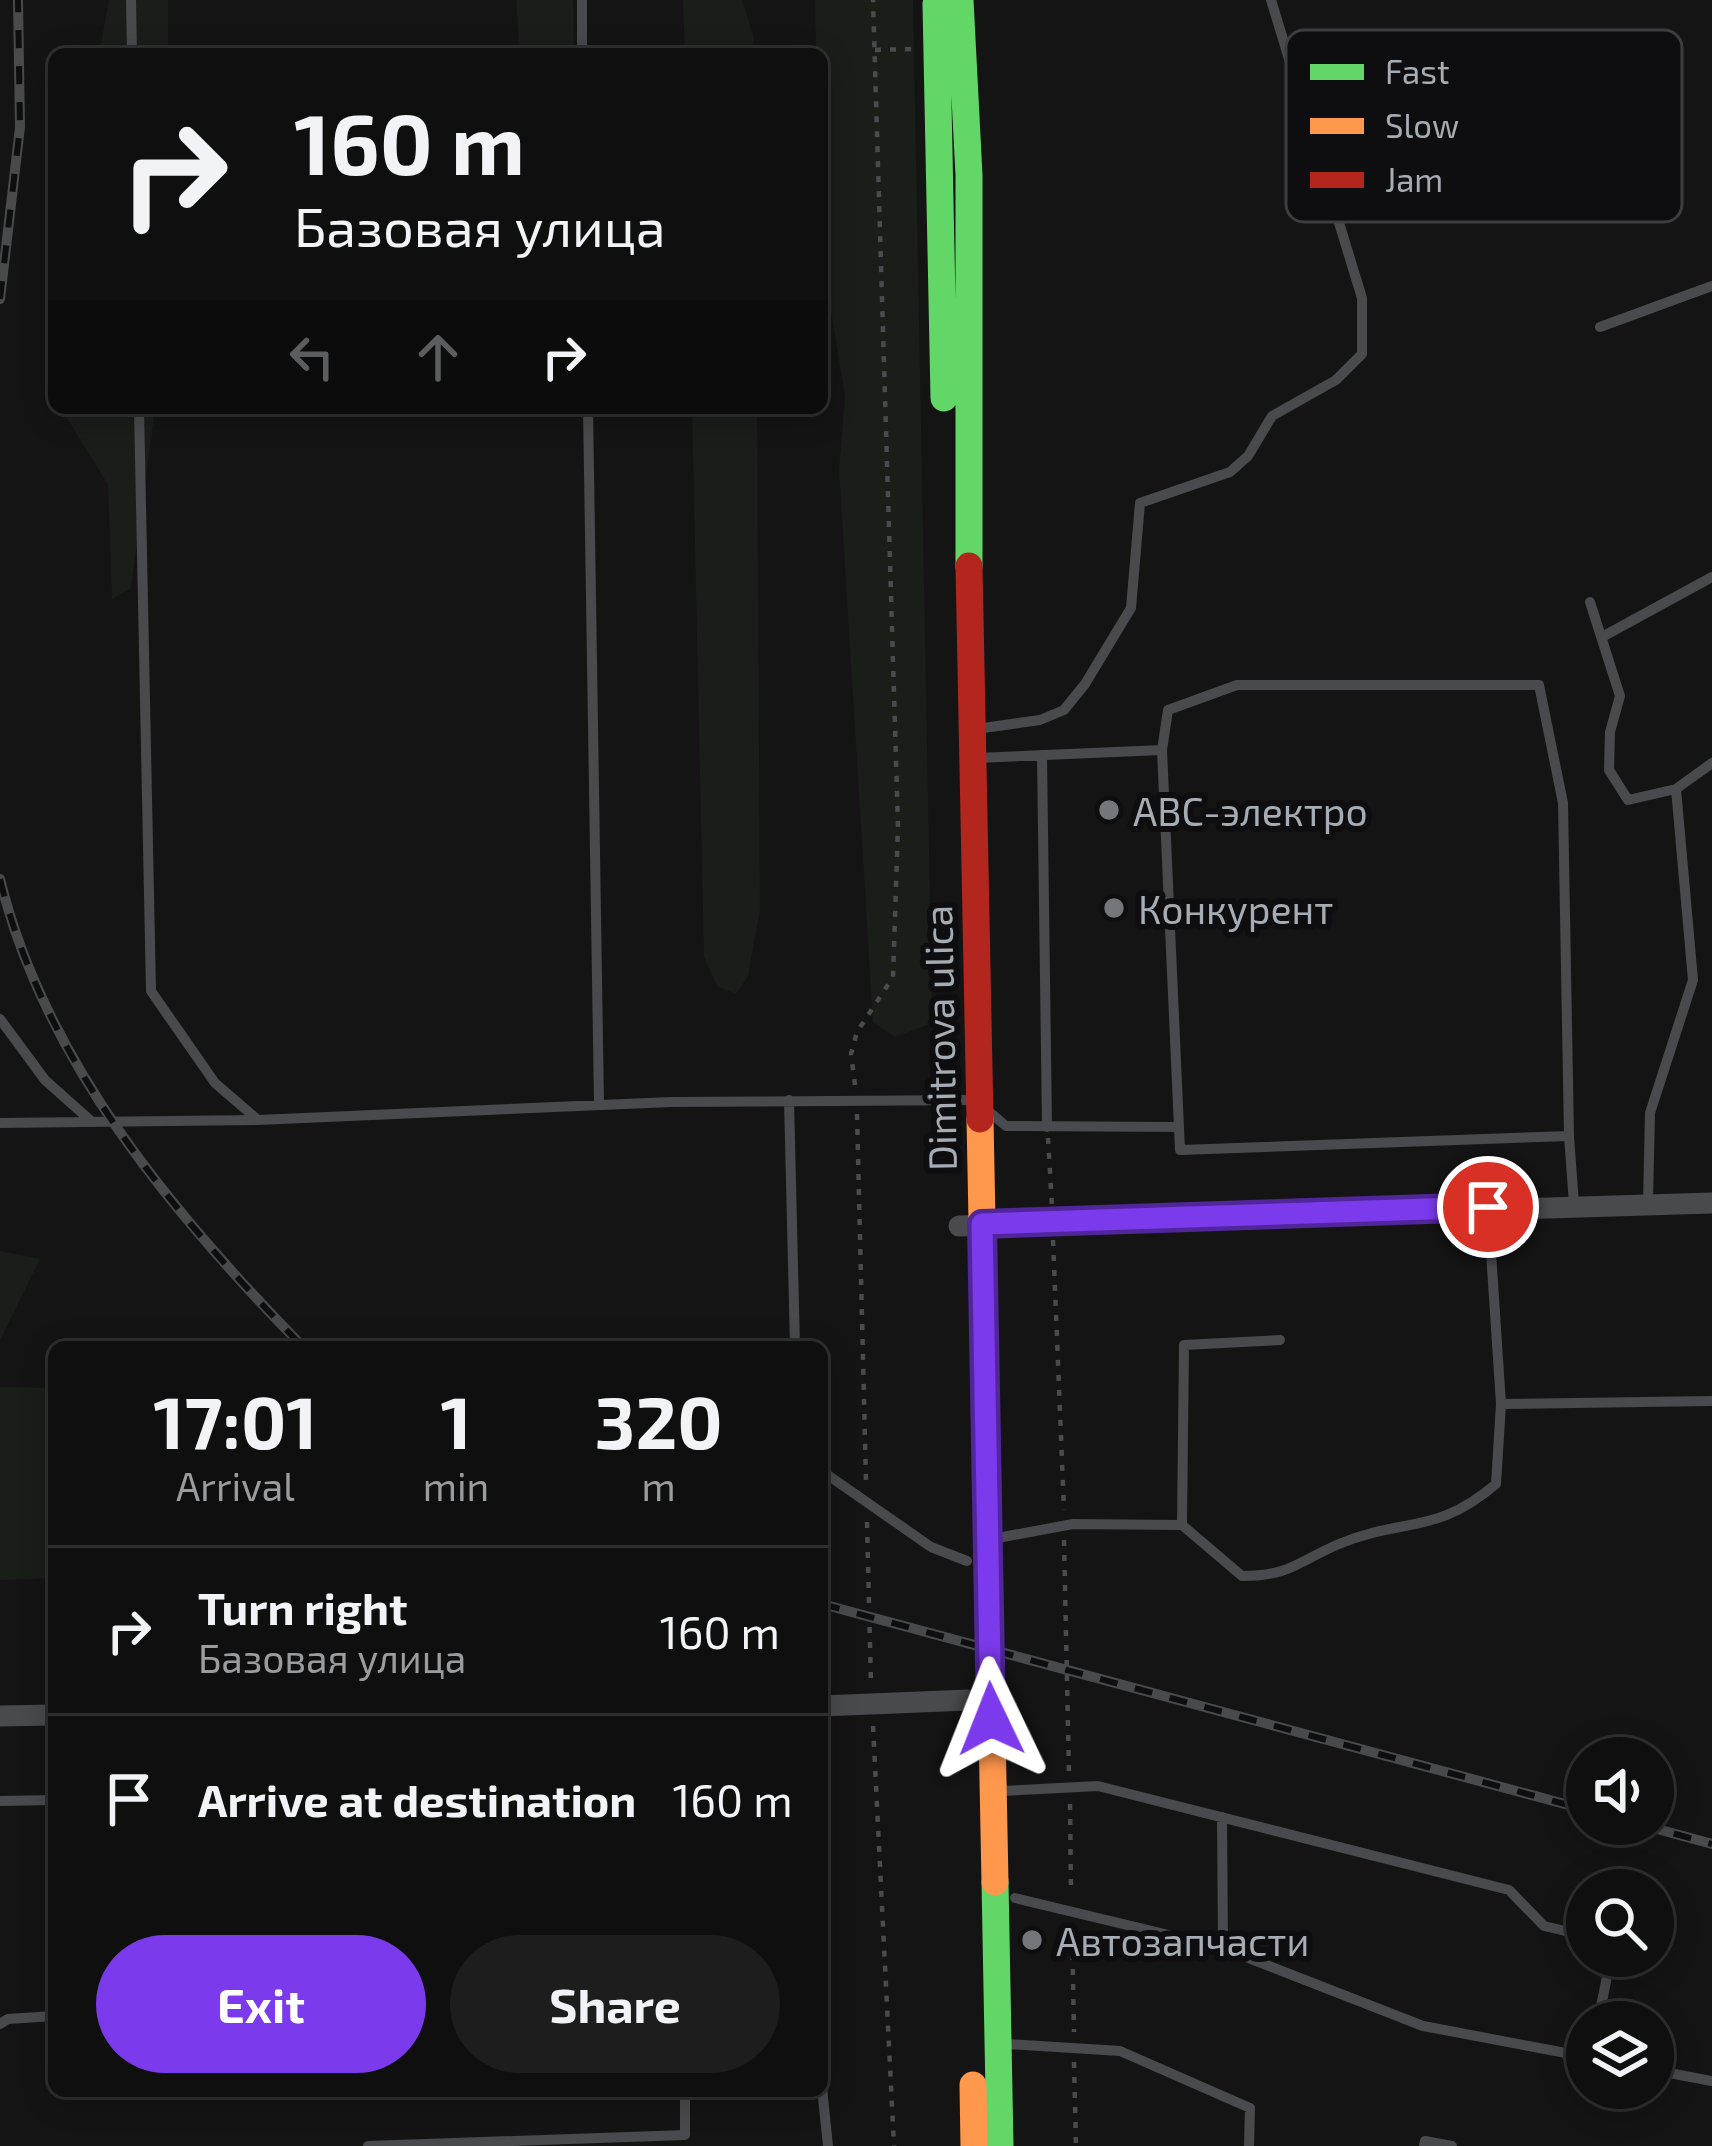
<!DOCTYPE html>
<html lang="en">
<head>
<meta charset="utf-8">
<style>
	body { margin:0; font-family:"Exo 2",sans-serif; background:#1d1d1d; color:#f1f3f6; height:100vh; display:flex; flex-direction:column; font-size:45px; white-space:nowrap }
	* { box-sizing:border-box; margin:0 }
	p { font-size:39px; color:#9b9c9e }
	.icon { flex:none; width:66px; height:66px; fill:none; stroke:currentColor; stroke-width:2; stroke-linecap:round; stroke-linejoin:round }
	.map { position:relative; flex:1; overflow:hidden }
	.sheet { position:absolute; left:48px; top:1341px; width:780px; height:756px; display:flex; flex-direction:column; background:#0f0f0f; border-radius:18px; box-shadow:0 6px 30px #0003,0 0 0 3px #2f2f2f }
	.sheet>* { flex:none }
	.top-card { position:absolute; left:48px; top:48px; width:780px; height:366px; border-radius:18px; box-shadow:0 6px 30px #0003,0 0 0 3px #2f2f2f; background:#0f0f0f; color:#f1f3f6; overflow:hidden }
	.fabs { position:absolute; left:1566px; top:1737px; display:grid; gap:24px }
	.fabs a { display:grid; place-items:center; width:108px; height:108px; border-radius:50%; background:#0f0f0f; box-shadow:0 6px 30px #0003,0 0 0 3px #2f2f2f; font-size:60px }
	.pin { position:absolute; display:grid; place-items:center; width:102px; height:102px; color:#fff; margin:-51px; border:6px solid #fff; border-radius:50%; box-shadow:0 3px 12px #0007 }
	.me { position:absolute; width:132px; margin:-66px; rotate:358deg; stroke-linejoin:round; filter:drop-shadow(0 0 9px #0008) }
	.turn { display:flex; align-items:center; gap:42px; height:252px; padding:0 48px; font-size:54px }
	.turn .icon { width:156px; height:156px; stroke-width:2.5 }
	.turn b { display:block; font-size:84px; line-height:102px }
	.lanes { display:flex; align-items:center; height:114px; padding:0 48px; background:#0003; justify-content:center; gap:60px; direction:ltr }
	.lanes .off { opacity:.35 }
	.eta { display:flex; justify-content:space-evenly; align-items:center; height:204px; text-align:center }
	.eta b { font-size:72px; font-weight:700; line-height:84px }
	.primary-button { display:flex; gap:24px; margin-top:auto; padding:24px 48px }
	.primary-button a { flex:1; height:138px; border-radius:72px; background:#7c3aed; color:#fff; font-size:48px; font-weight:700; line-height:138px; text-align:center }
	.primary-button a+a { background:#1d1d1d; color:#f1f3f6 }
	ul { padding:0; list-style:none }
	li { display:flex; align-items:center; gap:36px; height:168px; padding:0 48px; border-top:3px solid #2f2f2f }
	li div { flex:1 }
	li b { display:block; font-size:45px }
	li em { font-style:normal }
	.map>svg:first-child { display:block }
	.green { fill:#191e19 }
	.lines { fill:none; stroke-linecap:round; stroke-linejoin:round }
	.path { stroke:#4a4b4e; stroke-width:4.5; stroke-dasharray:6 9; stroke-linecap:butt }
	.lane { stroke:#484a4d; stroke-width:10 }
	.street { stroke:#484a4d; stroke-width:21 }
	.fast { stroke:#63d668; stroke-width:27 }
	.slow { stroke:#ff974d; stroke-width:27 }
	.jam { stroke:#b3261e; stroke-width:27 }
	.rail-casing { stroke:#484a4b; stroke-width:10 }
	.rail { stroke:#0e0e10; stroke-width:6; stroke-dasharray:18; stroke-linecap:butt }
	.route-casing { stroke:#51269a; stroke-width:30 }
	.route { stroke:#7c3aed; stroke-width:21 }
	.poi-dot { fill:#73777c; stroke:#0e0e10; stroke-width:4.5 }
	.labels { text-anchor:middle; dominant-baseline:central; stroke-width:12; stroke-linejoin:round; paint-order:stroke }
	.poi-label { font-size:39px; fill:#a6acb4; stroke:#0e0e10; text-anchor:start }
	.street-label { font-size:39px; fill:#a6acb4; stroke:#0e0e10 }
	.key { fill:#0e0e10; stroke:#3c3d41; stroke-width:3 }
	.key-label { font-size:33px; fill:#a6acb4 }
</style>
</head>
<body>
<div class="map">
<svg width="1712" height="2146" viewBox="0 0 1712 2146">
	<rect width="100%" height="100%" fill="#141414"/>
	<path class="green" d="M 109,0 L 168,0 L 168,54 L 99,54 Z
		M 516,0 L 573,0 L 574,54 L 520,54 Z
		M 683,0 L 742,0 L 754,38 L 750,54 L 685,54 Z
		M 815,0 L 913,0 L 932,1007 L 927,1025 L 895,1037 L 873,1022 L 839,469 L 845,396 L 822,257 L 822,54 L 816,54 Z
		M 155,408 L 131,588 L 112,599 L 108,485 L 61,408 Z
		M 692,408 L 757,408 L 760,910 L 748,976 L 736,994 L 717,986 L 704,957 Z
		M 0,1251 L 40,1259 L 0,1340 Z
		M 0,1387 L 54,1388 L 54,1578 L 0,1580 Z"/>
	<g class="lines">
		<path class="path" d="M 875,50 L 912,49
			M 855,1085 L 851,1054 L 857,1032 L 893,977 L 898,826 L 873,0
			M 857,1114 L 866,1481
			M 1048,1138 L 1052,1205
			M 1053,1240 L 1064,1510
			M 867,1522 L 871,1685
			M 1064,1540 L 1069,1774
			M 873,1726 L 894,2146
			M 1070,1804 L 1071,1894
			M 1072,1924 L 1074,2032
			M 1074,2062 L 1076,2146"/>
		<path class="lane" d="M 131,0 L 132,54
			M 582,0 L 582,54
			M 1600,327 L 1712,286
			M 139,408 L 151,991 L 215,1083 L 258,1120 L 671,1102 L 972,1100
			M 588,408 L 599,1105
			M 1590,602 L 1620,696 L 1610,732 L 1609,770 L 1628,800 L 1676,789
			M 1602,637 L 1712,577
			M 976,729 L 1040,720 L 1064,710 L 1085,684 L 1131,608 L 1140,503 L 1230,472 L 1248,456 L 1272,416 L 1336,380 L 1362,354 L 1362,298 L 1271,0
			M 1042,755 L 1047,1127
			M 977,758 L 1162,750 L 1180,1150 L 1569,1136 L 1563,803 L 1539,685 L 1237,685 L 1168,710 L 1162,750
			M 0,1019 L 45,1080 L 91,1121
			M 789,1100 L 795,1347
			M 987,1110 L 1006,1126 L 1178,1127
			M 0,1123 L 258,1120
			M 1569,1136 L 1574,1204
			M 1648,1203 L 1650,1113 L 1693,980 L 1676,789 L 1712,763
			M 1501,1404 L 1712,1401
			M 822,1471 L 931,1547 L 967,1561
			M 1182,1525 L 1242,1576 C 1290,1576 1297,1562 1339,1544 C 1403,1517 1435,1536 1496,1484 L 1501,1404 L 1488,1207
			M 992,1539 L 1073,1524 L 1182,1525 L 1184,1345 L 1280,1340
			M 1002,1791 L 1098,1786 L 1509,1890 L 1544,1926 L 1587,1936
			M 0,1801 L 54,1800
			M 1222,1817 L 1223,1948
			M 1015,1898 L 1223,1948 L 1423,2026 L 1587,2057
			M 1598,2022 L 1611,1956
			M 0,2024 L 8,2019 L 54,2016
			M 1006,2044 L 1120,2051 L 1250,2108 L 1249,2146
			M 1653,2070 L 1712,2081
			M 822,2088 L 828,2146
			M 368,2146 L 685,2135 L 685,2098
			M 1424,2146 L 1425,2141 L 1452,2146"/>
		<path class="street" d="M 959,1226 L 1712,1203
			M 822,1706 L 968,1700
			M 0,1716 L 54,1715"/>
		<path class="fast" d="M 960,0 L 969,175 L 969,566
			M 936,4 L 944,398
			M 995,1882 L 1000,2146"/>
		<path class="slow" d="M 980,1119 L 995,1882
			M 973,2085 L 974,2146"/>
		<path class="jam" d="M 969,566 L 980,1119"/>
		<g class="rail-casing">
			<path id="rail" d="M 0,299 L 20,127 L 18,0
				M 0,879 C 44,1061 175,1216 303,1347
				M 822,1604 L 1587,1810
				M 1639,1824 L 1712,1844"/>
		</g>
		<use href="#rail" class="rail"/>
	</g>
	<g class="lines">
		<g class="route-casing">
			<path id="route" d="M 991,1719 L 982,1224 L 1488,1207"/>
		</g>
		<use href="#route" class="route"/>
	</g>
	<g class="poi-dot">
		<circle cx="1109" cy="810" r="12"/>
		<circle cx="1114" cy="908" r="12"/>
		<circle cx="1032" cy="1940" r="12"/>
	</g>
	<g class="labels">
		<g class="poi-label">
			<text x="1133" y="810">АВС-электро</text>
			<text x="1138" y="908">Конкурент</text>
			<text x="1056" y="1940">Автозапчасти</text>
		</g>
		<g class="street-label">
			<text transform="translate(939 1038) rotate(-91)">Dimitrova ulica</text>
		</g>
	</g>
	<rect x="1286" y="30" width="396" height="192" rx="18" class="key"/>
	<rect x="1310" y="64" width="54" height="16" fill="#63d668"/>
	<rect x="1310" y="118" width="54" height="16" fill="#ff974d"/>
	<rect x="1310" y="172" width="54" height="16" fill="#b3261e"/>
	<g class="key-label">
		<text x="1385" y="84">Fast</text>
		<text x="1385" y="138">Slow</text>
		<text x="1385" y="192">Jam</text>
	</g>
</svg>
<div class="fabs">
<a><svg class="icon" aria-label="sound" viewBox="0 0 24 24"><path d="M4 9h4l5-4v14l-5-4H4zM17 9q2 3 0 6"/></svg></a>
<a><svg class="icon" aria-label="search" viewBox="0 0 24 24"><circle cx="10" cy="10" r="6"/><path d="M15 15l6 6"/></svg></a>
<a><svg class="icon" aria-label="layers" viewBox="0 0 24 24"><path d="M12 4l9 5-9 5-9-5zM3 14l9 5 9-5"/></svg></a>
</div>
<div class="pin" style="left:1488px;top:1207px;background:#d93025"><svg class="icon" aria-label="arrive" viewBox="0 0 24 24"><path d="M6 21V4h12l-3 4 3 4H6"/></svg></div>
<svg class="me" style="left:991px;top:1719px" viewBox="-20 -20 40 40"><path d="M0-17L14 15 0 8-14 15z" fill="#7c3aed" stroke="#fff" stroke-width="4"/></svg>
<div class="top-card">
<div class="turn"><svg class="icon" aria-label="right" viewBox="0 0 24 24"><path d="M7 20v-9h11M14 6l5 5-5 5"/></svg><div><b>160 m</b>Базовая улица</div></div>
<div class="lanes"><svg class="icon off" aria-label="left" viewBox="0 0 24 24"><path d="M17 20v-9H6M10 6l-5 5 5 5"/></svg><svg class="icon off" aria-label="ahead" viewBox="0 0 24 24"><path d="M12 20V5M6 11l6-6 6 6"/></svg><svg class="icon" aria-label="right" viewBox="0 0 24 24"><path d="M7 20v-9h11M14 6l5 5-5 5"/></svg></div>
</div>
<section class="sheet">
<div class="eta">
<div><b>17:01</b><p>Arrival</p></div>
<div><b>1</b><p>min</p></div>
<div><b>320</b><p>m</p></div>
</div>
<ul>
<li><svg class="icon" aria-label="right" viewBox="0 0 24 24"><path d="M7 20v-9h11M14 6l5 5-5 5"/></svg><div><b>Turn right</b><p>Базовая улица</p></div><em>160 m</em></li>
<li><svg class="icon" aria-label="arrive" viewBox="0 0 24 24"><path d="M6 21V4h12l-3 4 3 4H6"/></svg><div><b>Arrive at destination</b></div><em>160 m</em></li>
</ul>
<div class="primary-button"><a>Exit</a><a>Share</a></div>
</section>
</div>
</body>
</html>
